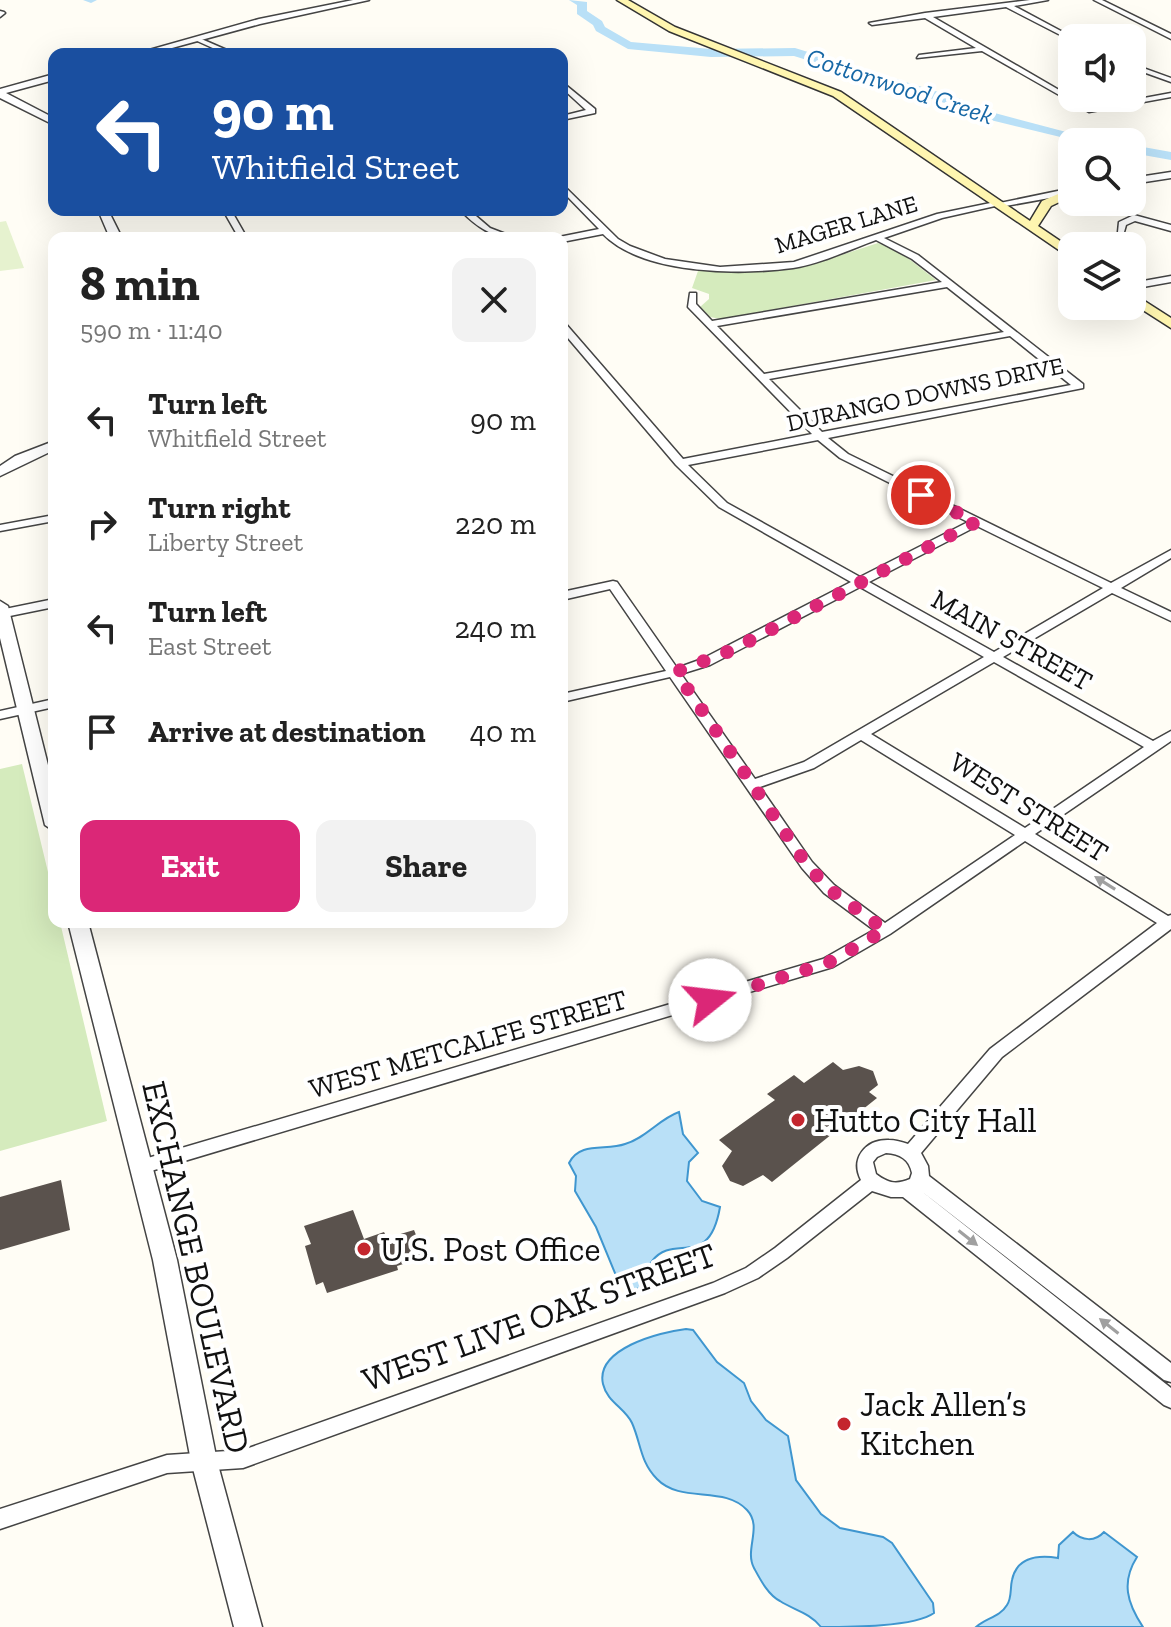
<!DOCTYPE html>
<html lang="en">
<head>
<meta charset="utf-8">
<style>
	body { margin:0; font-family:"Zilla Slab",serif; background:#f2f2f2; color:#222; height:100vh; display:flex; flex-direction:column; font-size:30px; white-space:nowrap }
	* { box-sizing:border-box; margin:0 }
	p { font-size:26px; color:#767676 }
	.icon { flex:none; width:44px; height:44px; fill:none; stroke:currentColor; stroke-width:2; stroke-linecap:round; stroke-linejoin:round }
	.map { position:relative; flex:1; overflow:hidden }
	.sheet { position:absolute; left:48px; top:232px; width:520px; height:696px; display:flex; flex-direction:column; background:#fff; border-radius:16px; box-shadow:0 8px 32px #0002 }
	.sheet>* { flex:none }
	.banner { position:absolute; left:48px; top:48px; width:520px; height:168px; border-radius:16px; box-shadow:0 8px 32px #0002; background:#1a4fa0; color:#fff; overflow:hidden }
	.buttons { position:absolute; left:1058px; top:24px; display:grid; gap:16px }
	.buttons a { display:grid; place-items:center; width:88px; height:88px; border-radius:16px; background:#fff; box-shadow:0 8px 32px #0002; font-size:40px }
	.pin { position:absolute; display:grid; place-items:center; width:68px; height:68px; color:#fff; margin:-34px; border:4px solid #fff; border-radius:50%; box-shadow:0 2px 8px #0007 }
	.me { position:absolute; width:88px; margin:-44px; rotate:74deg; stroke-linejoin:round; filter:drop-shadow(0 0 6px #0008) }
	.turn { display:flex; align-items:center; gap:28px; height:168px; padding:0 32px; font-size:36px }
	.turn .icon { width:104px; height:104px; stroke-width:2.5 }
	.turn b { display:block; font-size:56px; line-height:68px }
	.round { display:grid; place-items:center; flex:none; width:84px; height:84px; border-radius:16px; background:#f2f2f2 }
	.headline { display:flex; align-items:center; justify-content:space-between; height:136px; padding:0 32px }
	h1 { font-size:48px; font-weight:700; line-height:60px }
	.action { display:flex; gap:16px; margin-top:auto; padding:16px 32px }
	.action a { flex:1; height:92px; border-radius:16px; background:#db2777; color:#fff; font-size:32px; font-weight:700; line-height:92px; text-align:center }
	.action a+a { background:#f2f2f2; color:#222 }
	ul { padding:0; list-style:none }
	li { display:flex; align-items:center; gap:24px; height:104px; padding:0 32px }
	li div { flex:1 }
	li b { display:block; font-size:30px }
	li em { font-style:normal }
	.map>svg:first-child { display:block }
	.green { fill:#d5ebbd }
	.pitch { fill:#e6f2cf }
	.water { fill:#b9e0f7; stroke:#3f96cf; stroke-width:2 }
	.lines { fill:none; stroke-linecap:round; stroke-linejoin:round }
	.river { fill:#b9e0f7; fill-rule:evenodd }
	.building { fill:#5a524d }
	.minor-casing { stroke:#444; stroke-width:3 }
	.tertiary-casing { stroke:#444; stroke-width:3 }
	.secondary-casing { stroke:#333; stroke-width:3 }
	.minor { fill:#fff; fill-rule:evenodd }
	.tertiary { fill:#fff; fill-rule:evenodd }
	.secondary { fill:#fff6b0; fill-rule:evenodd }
	.oneway { fill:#a0a0a0 }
	.route { stroke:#db2777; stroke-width:14; stroke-dasharray:0 25.2 }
	.poi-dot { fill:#c4262e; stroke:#fff; stroke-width:3 }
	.labels { text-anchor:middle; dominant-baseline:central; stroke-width:8; stroke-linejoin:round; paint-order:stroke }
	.far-street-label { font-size:24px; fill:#111; stroke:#fff }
	.far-water-label { font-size:26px; font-style:italic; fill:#1768a6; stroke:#fff }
	.street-label { font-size:28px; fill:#111; stroke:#fff }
	.near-poi-label { font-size:34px; fill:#111; stroke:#fff; text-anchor:start }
	.near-street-label { font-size:34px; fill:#111; stroke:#fff }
</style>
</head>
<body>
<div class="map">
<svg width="1171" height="1627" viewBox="0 0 1171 1627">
	<rect width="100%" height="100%" fill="#fffdf5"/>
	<path class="green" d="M 878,243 L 900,252 L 936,280 L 721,319 L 710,317 L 700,307 L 709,299 L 709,294 L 692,288 L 698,271 L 777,271 L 814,264 Z
		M 22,764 L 54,897 L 54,922 L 60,922 L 107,1121 L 0,1151 L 0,769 Z"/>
	<path class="pitch" d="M 6,221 L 24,268 L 0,271 L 0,222 Z"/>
	<path class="water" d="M 679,1112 L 683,1134 L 698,1153 L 689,1162 L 687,1181 L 702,1201 L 720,1207 C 709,1271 674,1232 652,1261 C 647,1268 649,1277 646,1285 L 635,1290 L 626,1288 L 617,1278 L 596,1227 L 575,1191 L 576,1176 L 569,1163 C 580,1141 606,1151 625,1144 C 646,1138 659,1119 679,1112 Z
		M 686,1329 L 693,1330 L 717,1362 L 744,1383 L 751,1401 L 766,1420 L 788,1436 L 796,1480 L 821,1514 L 840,1528 L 883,1537 L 892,1543 L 933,1603 L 934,1613 C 915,1627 850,1627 821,1627 C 810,1613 794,1610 780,1601 C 768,1595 760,1579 754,1568 C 744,1549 763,1527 747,1510 C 724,1485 681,1504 657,1479 C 640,1462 641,1443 632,1423 C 625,1408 607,1402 603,1384 C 595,1349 659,1332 686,1329 Z
		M 1073,1532 C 1082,1541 1095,1542 1104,1532 L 1137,1557 C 1121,1582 1127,1603 1143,1627 L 976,1627 C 986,1618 1000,1617 1007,1605 C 1012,1598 1010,1588 1012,1580 C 1017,1556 1039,1555 1058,1558 L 1059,1545 Z"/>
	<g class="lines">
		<path class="river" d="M 83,0 L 97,0 L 91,3 Z
			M 569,0 L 587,2 L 587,11 L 602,21 L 605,27 L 631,42 L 711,49 L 795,48 L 961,99 L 976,108 L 1104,142 L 1081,142 L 966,114 L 951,105 L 794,56 L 711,57 L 628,49 L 596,31 L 593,25 L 577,14 L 577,5 Z
			M 1132,145 L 1171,152 L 1171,160 L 1132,153 Z"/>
	</g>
	<path class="building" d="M 833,1062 L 843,1070 L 859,1066 L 873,1071 L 878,1085 L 869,1092 L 877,1098 L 772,1182 L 763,1175 L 743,1186 L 730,1181 L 722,1166 L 732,1151 L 719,1140 L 775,1100 L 767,1094 L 794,1075 L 804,1083 Z
		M 61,1180 L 70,1230 L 0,1250 L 0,1197 Z
		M 353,1210 L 364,1239 L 384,1232 L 387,1238 L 414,1230 L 425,1257 L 397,1266 L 398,1270 L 327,1293 L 323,1282 L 316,1285 L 305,1246 L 311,1244 L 304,1226 Z"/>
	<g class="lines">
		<g class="minor-casing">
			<path id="minor" d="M 1030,0 L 1048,0 L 1014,6 L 1074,38 L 1072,41 L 1006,7 L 933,17 L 1090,108 L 1171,93 L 1171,97 L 1089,112 L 982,51 L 917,58 L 919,55 L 976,48 L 925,18 L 872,25 L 869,23 L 925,13 Z
				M 1094,0 L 1102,0 L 1171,34 L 1171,39 Z
				M 0,11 L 4,12 L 5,13 L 0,17 Z
				M 195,38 L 199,38 L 236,54 L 226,54 L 195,40 Z
				M 1132,64 L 1171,78 L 1171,82 L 1132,68 Z
				M 562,82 L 595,109 L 595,113 L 562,120 L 562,116 L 586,110 L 562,88 Z
				M 562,184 L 618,239 L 630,246 L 665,259 L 720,267 L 794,262 L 937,214 L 1000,201 L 1004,204 L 942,218 L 884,238 L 918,255 L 1083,384 L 1083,388 L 828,438 L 848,454 L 1111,583 L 1171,550 L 1171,558 L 1121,588 L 1171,612 L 1171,621 L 1112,593 L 1003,657 L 1153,741 L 1171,731 L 1171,741 L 1035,834 L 1168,916 L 1171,915 L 1171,929 L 1002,1057 L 921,1153 L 928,1166 L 929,1176 L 1171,1363 L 1171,1382 L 1164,1380 L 920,1190 L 1171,1388 L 1171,1408 L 1164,1405 L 903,1197 L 891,1197 L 872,1191 L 787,1258 L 758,1278 L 725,1293 L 243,1468 L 167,1473 L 0,1529 L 0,1509 L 167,1455 L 243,1450 L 713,1283 L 746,1268 L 775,1248 L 861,1180 C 850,1159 865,1139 889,1140 C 895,1140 902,1142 908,1144 L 990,1049 L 1157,923 L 1025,841 L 890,934 L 833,967 L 141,1174 L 135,1172 L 132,1167 L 135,1162 L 141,1160 L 823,959 L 874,930 L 824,893 L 802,868 L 670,677 L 562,702 L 562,694 L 666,671 L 610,589 L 562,600 L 562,592 L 613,581 L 617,582 L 677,668 L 702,659 L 851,582 L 719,507 L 676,465 L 562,331 L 562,322 L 565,323 L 683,459 L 812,434 L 688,307 L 690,293 L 696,293 L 696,304 L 712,321 L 942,282 L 912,259 L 876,240 C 851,249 820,264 793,268 C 740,275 643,275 603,234 L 562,242 L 562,238 L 559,237 L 599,229 L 562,191 ZM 947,287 L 1004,332 L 764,374 L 717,326 ZM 1010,336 L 1071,385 L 822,432 L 769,379 ZM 818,440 L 840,458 L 968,522 L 860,577 L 727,503 L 688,465 ZM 977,526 L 1103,588 L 994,652 L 869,582 ZM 860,587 L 984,657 L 804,762 L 755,779 L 681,674 L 710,665 ZM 994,662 L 1144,747 L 1025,828 L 871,734 ZM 861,740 L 1015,835 L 885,923 L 834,885 L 812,862 L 760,787 L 814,768 ZM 886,1153 C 900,1154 909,1159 912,1173 L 910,1179 C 896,1185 888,1183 876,1174 L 873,1162 L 877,1157 Z
				M 223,210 L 231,210 L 247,238 L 239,238 Z
				M 460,210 L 469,210 L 490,228 L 516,238 C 492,238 477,227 460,210 Z
				M 1134,215 L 1171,225 L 1171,231 L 1135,221 L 1126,225 L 1124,232 L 1118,232 L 1119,222 Z
				M 1171,276 L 1171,282 L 1132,289 L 1132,283 Z
				M 54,515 L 54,521 L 0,531 L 0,525 Z
				M 54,599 L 54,607 L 0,618 L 0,610 Z
				M 54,699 L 54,707 L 0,719 L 0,711 Z"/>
		</g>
		<g class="tertiary-casing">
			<path id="tertiary" d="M 353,0 L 369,0 L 260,24 L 150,54 L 135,54 L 259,19 Z
				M 54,74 L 54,80 L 6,93 L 54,118 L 54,125 L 0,98 L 0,89 Z
				M 1171,172 L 1171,178 L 1132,184 L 1132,178 Z
				M 1072,188 L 1072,194 L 1000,207 L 995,204 Z
				M 98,210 L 108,210 L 122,238 L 110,238 Z
				M 54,441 L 54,450 L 0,476 L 0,466 L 15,456 Z
				M 0,601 L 8,606 L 54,789 L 54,831 L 45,825 L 0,638 Z
				M 68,922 L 88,922 L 177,1260 L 217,1461 L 262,1627 L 234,1627 L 191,1461 L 153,1260 Z"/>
		</g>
		<g class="secondary-casing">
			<path id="secondary" d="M 617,0 L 628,0 L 675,27 L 841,92 L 1030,221 L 1042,201 L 1072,188 L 1072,196 L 1051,206 L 1038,226 L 1072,249 L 1072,259 L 833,96 L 669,31 Z
				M 1132,293 L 1171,318 L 1171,328 L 1132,303 Z"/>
		</g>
		<use href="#minor" class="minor"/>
		<use href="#tertiary" class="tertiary"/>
		<use href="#secondary" class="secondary"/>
	</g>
	<defs><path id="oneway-solid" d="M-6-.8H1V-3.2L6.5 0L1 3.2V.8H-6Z" transform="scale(2)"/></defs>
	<g class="oneway">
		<use href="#oneway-solid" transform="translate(1105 883) rotate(-148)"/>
		<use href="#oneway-solid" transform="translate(968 1238) rotate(38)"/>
		<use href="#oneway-solid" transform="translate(1109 1326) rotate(-142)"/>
	</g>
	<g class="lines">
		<path class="route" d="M 710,1000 L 828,963 L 885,930 L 829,889 L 807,865 L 676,672 L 732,650 L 976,522 L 921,495"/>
	</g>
	<g class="poi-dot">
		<circle cx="798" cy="1120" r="8"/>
		<circle cx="364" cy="1249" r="8"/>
		<circle cx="844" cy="1424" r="8"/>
	</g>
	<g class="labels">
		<g class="far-street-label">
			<text transform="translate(846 224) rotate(-17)">MAGER LANE</text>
			<text transform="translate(925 394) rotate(-12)">DURANGO DOWNS DRIVE</text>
		</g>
		<g class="far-water-label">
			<text transform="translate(900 86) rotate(18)">Cottonwood Creek</text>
		</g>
		<g class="street-label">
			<text transform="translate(1012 640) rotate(29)">MAIN STREET</text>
			<text transform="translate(1029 807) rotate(32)">WEST STREET</text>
			<text transform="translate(468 1044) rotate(-16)">WEST METCALFE STREET</text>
		</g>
		<g class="near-poi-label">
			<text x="814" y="1120">Hutto City Hall</text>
			<text x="380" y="1249">U.S. Post Office</text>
			<text x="860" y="1404">Jack Allen’s<tspan x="860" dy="39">Kitchen</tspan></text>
		</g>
		<g class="near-street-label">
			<text transform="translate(196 1267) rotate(77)">EXCHANGE BOULEVARD</text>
			<text transform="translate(539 1317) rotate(-20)">WEST LIVE OAK STREET</text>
		</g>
	</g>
</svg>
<div class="buttons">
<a><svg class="icon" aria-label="sound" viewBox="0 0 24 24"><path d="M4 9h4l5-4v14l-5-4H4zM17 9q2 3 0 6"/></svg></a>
<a><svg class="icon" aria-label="search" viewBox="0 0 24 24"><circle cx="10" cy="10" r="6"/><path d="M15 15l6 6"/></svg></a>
<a><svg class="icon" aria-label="layers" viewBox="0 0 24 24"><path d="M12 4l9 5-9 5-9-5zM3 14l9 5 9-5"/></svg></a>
</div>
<div class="pin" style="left:921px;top:495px;background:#d93025"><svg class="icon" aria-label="arrive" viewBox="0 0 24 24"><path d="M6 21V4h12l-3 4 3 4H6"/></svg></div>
<svg class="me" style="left:710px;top:1000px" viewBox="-20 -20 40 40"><circle r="19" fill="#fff"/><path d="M0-13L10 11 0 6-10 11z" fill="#db2777"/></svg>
<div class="banner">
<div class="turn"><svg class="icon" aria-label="left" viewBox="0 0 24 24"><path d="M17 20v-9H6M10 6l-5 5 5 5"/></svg><div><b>90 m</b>Whitfield Street</div></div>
</div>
<section class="sheet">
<div class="headline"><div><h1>8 min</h1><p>590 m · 11:40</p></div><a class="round"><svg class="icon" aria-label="close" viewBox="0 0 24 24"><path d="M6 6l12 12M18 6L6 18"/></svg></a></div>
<ul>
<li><svg class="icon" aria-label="left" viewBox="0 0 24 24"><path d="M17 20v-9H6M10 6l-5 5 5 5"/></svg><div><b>Turn left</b><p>Whitfield Street</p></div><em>90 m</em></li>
<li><svg class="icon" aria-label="right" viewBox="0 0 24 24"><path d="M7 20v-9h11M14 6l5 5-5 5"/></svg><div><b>Turn right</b><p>Liberty Street</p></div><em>220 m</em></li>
<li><svg class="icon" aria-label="left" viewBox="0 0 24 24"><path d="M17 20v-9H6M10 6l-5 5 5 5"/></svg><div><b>Turn left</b><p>East Street</p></div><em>240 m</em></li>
<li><svg class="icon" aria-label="arrive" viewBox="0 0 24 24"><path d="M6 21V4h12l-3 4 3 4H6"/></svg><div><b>Arrive at destination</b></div><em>40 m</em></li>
</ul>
<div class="action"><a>Exit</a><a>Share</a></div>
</section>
</div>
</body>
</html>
